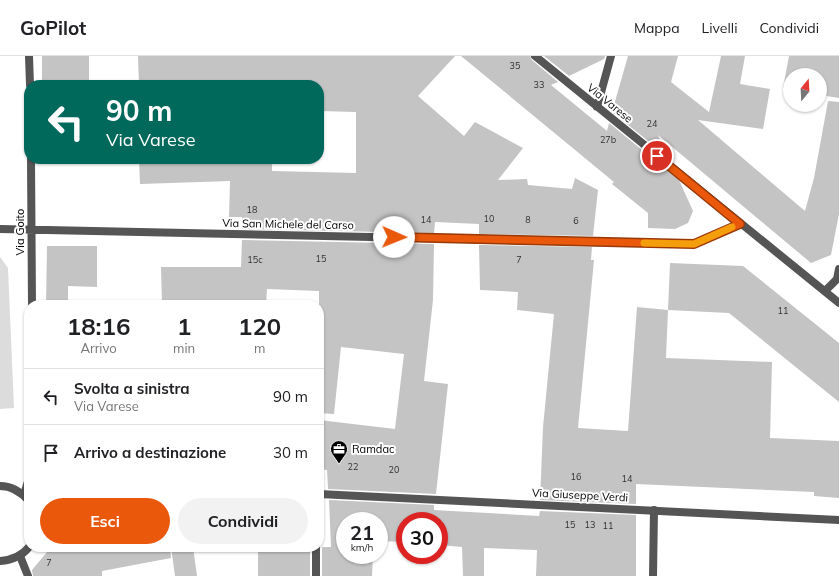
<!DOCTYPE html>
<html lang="it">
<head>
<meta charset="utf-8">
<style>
	body { margin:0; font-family:Mulish,sans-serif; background:#f2f2f2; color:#202124; height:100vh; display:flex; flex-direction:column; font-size:15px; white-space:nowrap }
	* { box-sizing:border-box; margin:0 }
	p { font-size:13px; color:#757577 }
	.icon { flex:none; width:22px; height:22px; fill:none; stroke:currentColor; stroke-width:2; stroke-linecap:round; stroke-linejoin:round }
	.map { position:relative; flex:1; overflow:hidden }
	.details { position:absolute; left:24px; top:244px; width:300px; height:252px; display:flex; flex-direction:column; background:#fff; border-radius:16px; box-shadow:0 1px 3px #0004 }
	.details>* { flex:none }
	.top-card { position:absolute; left:24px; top:24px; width:300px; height:84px; border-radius:16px; box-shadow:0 1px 3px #0004; background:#00695c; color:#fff; overflow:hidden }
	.needle { width:26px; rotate:18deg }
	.fabs { position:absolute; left:783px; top:12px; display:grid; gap:8px }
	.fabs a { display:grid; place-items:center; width:44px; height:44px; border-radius:50%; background:#fff; box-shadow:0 1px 3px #0004; font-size:20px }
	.speed { position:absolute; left:336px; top:456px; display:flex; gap:8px; font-size:20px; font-weight:700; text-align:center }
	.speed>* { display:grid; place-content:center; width:52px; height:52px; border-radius:50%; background:#fff; box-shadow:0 1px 3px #0004; line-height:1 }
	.speed small { font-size:10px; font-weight:400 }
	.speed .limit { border:6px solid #d22; background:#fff; color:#111 }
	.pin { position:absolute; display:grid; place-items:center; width:34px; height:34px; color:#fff; margin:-17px; border:2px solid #fff; border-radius:50%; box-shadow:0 1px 4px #0007 }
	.me { position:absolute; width:44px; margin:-22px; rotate:91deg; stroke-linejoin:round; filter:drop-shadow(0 0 3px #0008) }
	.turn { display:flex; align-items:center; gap:14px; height:84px; padding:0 16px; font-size:18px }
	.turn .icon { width:52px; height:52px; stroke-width:2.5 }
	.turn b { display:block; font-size:28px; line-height:34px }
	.eta { display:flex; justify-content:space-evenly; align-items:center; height:68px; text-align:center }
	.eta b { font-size:24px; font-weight:700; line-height:28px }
	.action { display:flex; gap:8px; margin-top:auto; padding:8px 16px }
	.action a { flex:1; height:46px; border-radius:24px; background:#ea580c; color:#fff; font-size:16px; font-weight:700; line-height:46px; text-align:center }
	.action a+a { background:#f2f2f2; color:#202124 }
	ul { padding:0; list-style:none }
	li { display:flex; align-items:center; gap:12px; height:56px; padding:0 16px; border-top:1px solid #e0e0e0 }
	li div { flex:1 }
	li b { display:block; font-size:15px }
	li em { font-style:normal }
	header { display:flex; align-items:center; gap:24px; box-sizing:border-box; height:56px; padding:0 20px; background:#fff; border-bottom:1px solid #e0e0e0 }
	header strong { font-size:19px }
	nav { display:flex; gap:22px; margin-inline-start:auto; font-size:14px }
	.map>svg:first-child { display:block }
	.green { fill:#dcdcdc }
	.building { fill:#c4c4c4 }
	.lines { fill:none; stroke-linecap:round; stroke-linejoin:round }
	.minor { stroke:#555; stroke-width:8 }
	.tertiary { stroke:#555; stroke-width:8 }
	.route-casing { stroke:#983908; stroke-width:10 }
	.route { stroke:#ea580c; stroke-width:7 }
	.slow { stroke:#f59e0b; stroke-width:7 }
	.labels { text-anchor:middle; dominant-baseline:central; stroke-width:4; stroke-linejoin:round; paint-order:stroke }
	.number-label { font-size:9px; fill:#313131 }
	.street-label { font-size:11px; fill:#000; stroke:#fff }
	.poi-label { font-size:11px; fill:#000; stroke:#fff; text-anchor:start }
</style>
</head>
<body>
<header>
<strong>GoPilot</strong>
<nav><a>Mappa</a><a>Livelli</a><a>Condividi</a></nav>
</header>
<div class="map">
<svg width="839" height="520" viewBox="0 0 839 520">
	<rect width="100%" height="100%" fill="#fff"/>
	<path class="green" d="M 0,201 L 8,212 L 14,352 L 0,353 Z"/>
	<path class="building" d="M 42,0 L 89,0 L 89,27 L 42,26 Z
		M 138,0 L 455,0 L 418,40 L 464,80 L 475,66 L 523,92 L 498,124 L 527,123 L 528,129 L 572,133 L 575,122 L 598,134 L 593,180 L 479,178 L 479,168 L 435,166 L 434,177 L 242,173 L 242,161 L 229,161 L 230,125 L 140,128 L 139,103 L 272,103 L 272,115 L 356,117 L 356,56 L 319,55 L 319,29 L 139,29 Z
		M 461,0 L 530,0 L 532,4 L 558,26 L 551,29 L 607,75 L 609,67 L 679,124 L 693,155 L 688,167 L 675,173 L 648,172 L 648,157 L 612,128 L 614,126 Z
		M 544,0 L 605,0 L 604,3 L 569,20 Z
		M 628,0 L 678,0 L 671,26 L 709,56 L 721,0 L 745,0 L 740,28 L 770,33 L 763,73 L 698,64 L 805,155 L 814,122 L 828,45 L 839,46 L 839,158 L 831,199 L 811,207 L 658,79 L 668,101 L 612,56 Z
		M 789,0 L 839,0 L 839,42 L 820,39 L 820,19 L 790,19 L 790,33 L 783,32 Z
		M 242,184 L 434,188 L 433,244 L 424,325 L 448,328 L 436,438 L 328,433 L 327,414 L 319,413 L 319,364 L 395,373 L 404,298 L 341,291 L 334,358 L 319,357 L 319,235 L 267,233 L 266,249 L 162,249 L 161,211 L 241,211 Z
		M 479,189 L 592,191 L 591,204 L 594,204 L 578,372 L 628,375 L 637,251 L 668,254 L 666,302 L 772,306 L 770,382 L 839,385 L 839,442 L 814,440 L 814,436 L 636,428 L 636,448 L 540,444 L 543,371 L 554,258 L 517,254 L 518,236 L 480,234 Z
		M 47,190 L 97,190 L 97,231 L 68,230 L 68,249 L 46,249 Z
		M 670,207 L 743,210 L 839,287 L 839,346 L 729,257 L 668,254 Z
		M 329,444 L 434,449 L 434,454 L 539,460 L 540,455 L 636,459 L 636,520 L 536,520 L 537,494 L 484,492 L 484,520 L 463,520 L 462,491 L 439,489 L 439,465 L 405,465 L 405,486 L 379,485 L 379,465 L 345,465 L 345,499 L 373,499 L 372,520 L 322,520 L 322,491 L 331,491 Z
		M 56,491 L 170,491 L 171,502 L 102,515 L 102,520 L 33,520 L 32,514 L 47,496 Z
		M 171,491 L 193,491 L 197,520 L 175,520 Z
		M 258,491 L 310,491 L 310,520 L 258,520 Z"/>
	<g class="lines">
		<path class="minor" d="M 29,0 L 30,29
			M 535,0 L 839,247
			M 597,51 L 611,0
			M 31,103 L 32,249
			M 0,173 L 694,188 L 740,168
			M 825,235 L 837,223 L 839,213
			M 24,439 L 29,422
			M 316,491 L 316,520
			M 20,500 L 28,520
			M 653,520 L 654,454"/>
		<path class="tertiary" d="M 0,430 C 12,430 22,437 29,445
			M 319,438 L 839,464
			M 0,505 C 12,504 22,500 29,491"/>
	</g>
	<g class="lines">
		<g class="route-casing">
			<path id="route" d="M 394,181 L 694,188 L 740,168 L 657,100"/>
		</g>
		<use href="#route" class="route"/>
		<path class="slow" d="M 644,187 L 694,188 L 732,171"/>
	</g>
	<defs>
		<g id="office-pin" transform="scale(0.9)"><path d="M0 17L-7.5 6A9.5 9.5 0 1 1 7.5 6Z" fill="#000" stroke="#fff"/><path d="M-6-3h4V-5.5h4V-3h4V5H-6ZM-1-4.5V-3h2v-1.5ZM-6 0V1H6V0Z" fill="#fff"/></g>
	</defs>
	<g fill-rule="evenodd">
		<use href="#office-pin" x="339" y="393"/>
	</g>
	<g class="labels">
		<g class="number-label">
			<text x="515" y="9">35</text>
			<text x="539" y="28">33</text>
			<text x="652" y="67">24</text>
			<text x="608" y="83">27b</text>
			<text x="252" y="153">18</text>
			<text x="489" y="162">10</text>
			<text x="426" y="163">14</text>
			<text x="528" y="163">8</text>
			<text x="576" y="164">6</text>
			<text x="321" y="202">15</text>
			<text x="255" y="203">15c</text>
			<text x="519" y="203">7</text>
			<text x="783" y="254">11</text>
			<text x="353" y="410">22</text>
			<text x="394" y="413">20</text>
			<text x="576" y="420">16</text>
			<text x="627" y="422">14</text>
			<text x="570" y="468">15</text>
			<text x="590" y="468">13</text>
			<text x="608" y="469">11</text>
			<text x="49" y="506">7</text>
		</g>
		<g class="street-label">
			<text transform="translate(610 47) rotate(39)">Via Varese</text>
			<text transform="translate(288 168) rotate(1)">Via San Michele del Carso</text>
			<text transform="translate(20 176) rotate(-90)">Via Goito</text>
			<text transform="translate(580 439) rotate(3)">Via Giuseppe Verdi</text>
		</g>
		<g class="poi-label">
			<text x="352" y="393">Ramdac</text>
		</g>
	</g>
</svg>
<div class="fabs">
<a><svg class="needle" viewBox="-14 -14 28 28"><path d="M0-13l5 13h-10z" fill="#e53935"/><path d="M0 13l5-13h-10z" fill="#757577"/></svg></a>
</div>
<div class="speed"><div>21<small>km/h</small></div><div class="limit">30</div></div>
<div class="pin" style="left:657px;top:100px;background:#d93025"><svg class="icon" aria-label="arrive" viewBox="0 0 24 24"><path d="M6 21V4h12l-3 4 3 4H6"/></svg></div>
<svg class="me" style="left:394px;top:181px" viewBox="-20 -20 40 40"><circle r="19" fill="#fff"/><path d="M0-13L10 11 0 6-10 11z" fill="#ea580c"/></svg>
<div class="top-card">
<div class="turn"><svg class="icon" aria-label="left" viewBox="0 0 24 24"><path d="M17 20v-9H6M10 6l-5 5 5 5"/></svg><div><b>90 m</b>Via Varese</div></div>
</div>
<section class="details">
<div class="eta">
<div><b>18:16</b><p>Arrivo</p></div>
<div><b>1</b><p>min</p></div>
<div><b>120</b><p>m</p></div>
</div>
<ul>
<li><svg class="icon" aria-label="left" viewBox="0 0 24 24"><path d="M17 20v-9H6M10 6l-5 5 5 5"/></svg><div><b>Svolta a sinistra</b><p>Via Varese</p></div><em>90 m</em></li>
<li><svg class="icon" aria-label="arrive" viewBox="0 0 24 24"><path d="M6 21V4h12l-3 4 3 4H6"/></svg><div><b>Arrivo a destinazione</b></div><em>30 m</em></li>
</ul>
<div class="action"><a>Esci</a><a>Condividi</a></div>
</section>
</div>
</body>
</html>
